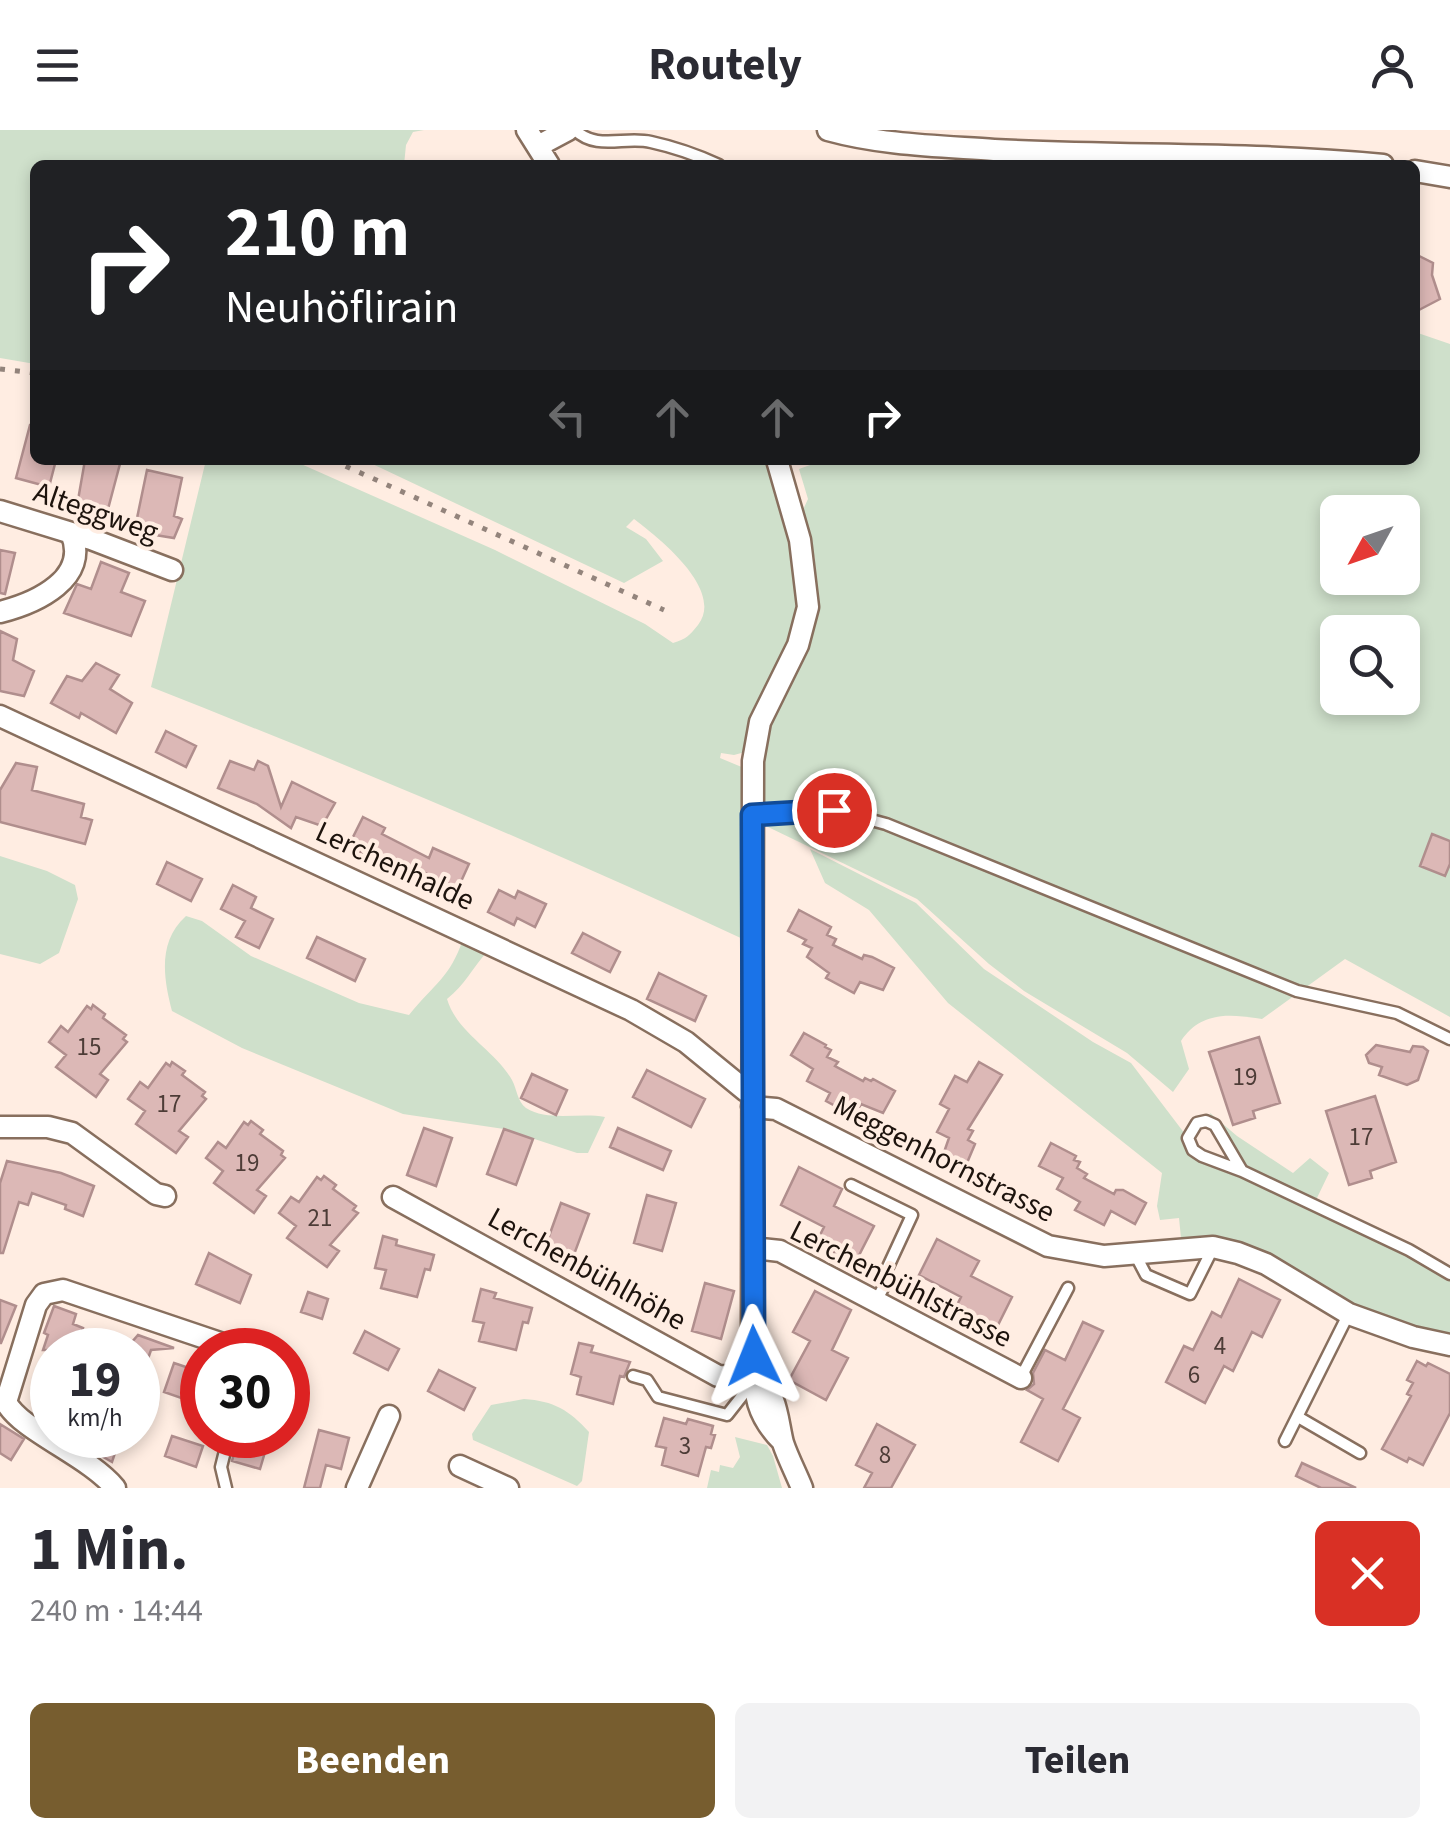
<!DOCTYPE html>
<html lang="de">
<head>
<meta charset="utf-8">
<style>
	body { margin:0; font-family:"Source Sans 3",sans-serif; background:#f2f2f3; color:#2b2b33; height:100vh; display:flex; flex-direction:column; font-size:38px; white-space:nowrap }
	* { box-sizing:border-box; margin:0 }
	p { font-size:32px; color:#7c7c81 }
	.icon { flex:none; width:55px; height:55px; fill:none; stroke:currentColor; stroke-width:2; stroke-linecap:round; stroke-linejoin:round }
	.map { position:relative; height:1358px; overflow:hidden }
	.panel { display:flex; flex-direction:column; background:#fff; flex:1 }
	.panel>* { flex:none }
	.guide { position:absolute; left:30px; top:30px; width:1390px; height:305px; border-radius:15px; box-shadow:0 5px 15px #0003; background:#202124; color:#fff; overflow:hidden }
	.needle { width:65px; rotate:230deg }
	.tools { position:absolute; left:1320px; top:365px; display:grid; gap:20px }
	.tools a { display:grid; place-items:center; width:100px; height:100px; border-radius:15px; background:#fff; box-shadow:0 5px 15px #0003; font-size:50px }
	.speed { position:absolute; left:30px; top:1198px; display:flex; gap:20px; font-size:50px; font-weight:700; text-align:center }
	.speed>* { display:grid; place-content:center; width:130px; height:130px; border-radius:50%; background:#fff; box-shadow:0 5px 15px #0003; line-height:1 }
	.speed small { font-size:25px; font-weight:400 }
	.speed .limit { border:15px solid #d22; background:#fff; color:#111 }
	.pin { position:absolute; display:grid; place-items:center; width:85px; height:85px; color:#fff; margin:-42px; border:5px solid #fff; border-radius:50%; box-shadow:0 2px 10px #0007 }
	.me { position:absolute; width:110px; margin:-55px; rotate:358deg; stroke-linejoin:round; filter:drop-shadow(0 0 8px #0008) }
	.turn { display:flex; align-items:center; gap:35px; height:210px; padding:0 30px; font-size:45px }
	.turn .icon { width:130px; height:130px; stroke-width:2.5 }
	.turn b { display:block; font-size:70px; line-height:85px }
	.lanes { display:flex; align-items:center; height:95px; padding:0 30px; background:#0003; justify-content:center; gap:50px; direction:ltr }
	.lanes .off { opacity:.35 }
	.round { display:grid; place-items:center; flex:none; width:105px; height:105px; border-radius:15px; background:#f2f2f3 }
	.summary { display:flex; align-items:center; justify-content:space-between; height:170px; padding:0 30px }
	h1 { font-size:60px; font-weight:700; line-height:75px }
	.cta { display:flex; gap:20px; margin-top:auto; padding:20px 30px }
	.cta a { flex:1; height:115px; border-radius:15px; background:#775d2f; color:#fff; font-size:40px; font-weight:700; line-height:115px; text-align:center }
	.cta a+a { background:#f2f2f3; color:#2b2b33 }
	header { display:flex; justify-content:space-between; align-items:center; height:130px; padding:0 30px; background:#fff; font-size:45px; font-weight:700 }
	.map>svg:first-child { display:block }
	.green { fill:#cfe0cb; fill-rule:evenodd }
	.building { fill:#dcb8b6; stroke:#b08e8d; stroke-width:2.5 }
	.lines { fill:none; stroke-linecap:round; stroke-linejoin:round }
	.lane-casing { stroke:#886f5e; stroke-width:15 }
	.street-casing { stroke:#886f5e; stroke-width:25 }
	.lane { stroke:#fff; stroke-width:10 }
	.street { stroke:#fff; stroke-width:20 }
	.rail { stroke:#93847c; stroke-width:5; stroke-dasharray:5 10; stroke-linecap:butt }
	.route-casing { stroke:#114b97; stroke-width:25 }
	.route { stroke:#1a73e8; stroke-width:18 }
	.labels { text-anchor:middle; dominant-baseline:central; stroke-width:8; stroke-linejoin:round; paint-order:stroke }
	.number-label { font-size:25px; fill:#4d3c37 }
	.street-label { font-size:30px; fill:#1d130d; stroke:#ffede2 }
</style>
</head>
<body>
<header><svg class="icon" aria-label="menu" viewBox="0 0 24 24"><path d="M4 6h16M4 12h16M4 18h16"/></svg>Routely<svg class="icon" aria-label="person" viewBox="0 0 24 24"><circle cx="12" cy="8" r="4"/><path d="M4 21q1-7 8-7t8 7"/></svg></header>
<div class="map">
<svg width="1450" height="1358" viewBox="0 0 1450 1358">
	<rect width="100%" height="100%" fill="#ffede2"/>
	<path class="green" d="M 0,0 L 424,0 L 413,2 L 406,15 L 404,35 L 35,35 L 35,234 L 0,228 Z
		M 1415,202 L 1450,214 L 1450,887 L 1345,829 L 1262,889 C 1230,884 1201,881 1181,911 L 1189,939 L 1173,962 L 1127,923 L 1024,861 L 989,834 L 917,769 L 766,696 C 795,667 917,707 955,717 L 887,688 L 848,679 L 770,675 L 765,672 L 764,634 L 769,592 L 815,482 L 815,429 L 802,382 L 808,369 L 799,339 L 824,330 L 1415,330 ZM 1338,382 L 1402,382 L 1402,448 L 1338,448 ZM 1338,502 L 1402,502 L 1402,568 L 1338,568 Z
		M 206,330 L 292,330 L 495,420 L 645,494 L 673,513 C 686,509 689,506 698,495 C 725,460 659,408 634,389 L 626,397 L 646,409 L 663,431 L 624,453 L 364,330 L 767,330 C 785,391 814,458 786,521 C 770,556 750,583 745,622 L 734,625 L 721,623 L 720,628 L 744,638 L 745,810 C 550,719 351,636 151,557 Z
		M 810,719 L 916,773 L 984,839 L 1093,912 L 1131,933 L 1185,1004 L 1186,1017 L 1190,1024 L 1406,1123 L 1450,1147 L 1450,1206 C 1425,1199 1398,1194 1374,1184 C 1301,1155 1267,1104 1181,1108 L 1179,1088 L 1160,1090 L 1157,1076 L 1162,1043 L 948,873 L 869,780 L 825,753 Z
		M 0,726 L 47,741 L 75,755 L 78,769 L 59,823 L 40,834 L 0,824 Z
		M 186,786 L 202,791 L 251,826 L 359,873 L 409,885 C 434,854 450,848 463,809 L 488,821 C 472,838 465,855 447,869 C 457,903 495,920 512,950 C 517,959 517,971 526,978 C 548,992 581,982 605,987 L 588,1023 L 577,1023 L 504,999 L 403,984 L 242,918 L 172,881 C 163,847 158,811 186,786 Z
		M 1210,983 L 1237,1006 L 1293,1043 L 1310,1028 L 1329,1043 L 1316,1070 L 1247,1039 L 1211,990 Z
		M 524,1269 C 554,1271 569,1280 589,1302 L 582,1351 L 577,1356 L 473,1310 L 472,1304 L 491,1275 Z
		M 735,1307 L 767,1315 L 773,1326 L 782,1358 L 707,1358 L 711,1340 L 719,1342 L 720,1335 L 733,1338 L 740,1327 Z"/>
	<path class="building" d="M 1415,124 L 1433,133 L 1432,145 L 1440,169 L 1415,182 Z
		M 30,295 L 35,295 L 35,330 L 56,330 L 49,357 L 16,348 Z
		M 85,330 L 121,330 L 108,379 L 78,370 Z
		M 147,340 L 182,348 L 174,386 L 182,389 L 174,408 L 155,405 L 157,397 L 136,393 Z
		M 0,420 L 15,423 L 5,464 L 0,463 Z
		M 101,432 L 129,443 L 121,462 L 145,471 L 131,506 L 64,483 L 77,454 L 91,459 Z
		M 0,501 L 17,509 L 13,530 L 34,541 L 24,566 L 0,561 Z
		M 96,533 L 119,545 L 110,559 L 132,573 L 116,603 L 81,583 L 79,588 L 51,573 L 67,546 L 82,551 Z
		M 166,601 L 196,616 L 186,637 L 156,622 Z
		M 230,631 L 254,640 L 258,631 L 268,636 L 281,677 L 292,652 L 335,673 L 322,696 L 296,687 L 291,698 L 257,674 L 218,658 Z
		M 16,633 L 37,637 L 32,660 L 84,674 L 81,687 L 92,690 L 85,714 L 0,692 L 0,660 Z
		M 363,687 L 385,698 L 382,704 L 429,728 L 433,718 L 469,734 L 458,758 L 401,732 L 397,741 L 355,719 L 357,717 L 350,713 Z
		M 1432,704 L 1450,711 L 1450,734 L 1445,746 L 1420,736 Z
		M 167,732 L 202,749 L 191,771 L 157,754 Z
		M 233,755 L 256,767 L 251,778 L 273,789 L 259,818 L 236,807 L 245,791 L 221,779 Z
		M 499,760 L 515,768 L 518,761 L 546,774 L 535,797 L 517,788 L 514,795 L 488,782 Z
		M 799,780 L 831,797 L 827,805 L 836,809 L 833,815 L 862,829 L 864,825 L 872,827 L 894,838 L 883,860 L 860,852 L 854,863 L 826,848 L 829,843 L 807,827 L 812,818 L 803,814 L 806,810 L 788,801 Z
		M 583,803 L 620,822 L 610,842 L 572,823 Z
		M 317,807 L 365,829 L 355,851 L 307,828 Z
		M 659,843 L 706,866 L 695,891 L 647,869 Z
		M 93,875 L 105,884 L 103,888 L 126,905 L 123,909 L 127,912 L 100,944 L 108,950 L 96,967 L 56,937 L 66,925 L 49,912 L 61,896 L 68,902 L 87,876 L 91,879 Z
		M 804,903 L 826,915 L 825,917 L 831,920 L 827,927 L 838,932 L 835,936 L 863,951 L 865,948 L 871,951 L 873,949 L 895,961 L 883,983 L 861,974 L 854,986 L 826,971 L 830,963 L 807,951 L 813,939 L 791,925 Z
		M 1259,907 L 1280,973 L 1253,981 L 1255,988 L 1233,995 L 1209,922 Z
		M 1376,915 L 1410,922 L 1413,916 L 1423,917 L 1428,921 L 1418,950 L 1407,955 L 1379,945 L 1382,937 L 1369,933 L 1366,925 Z
		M 172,932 L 185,941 L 182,945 L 205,962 L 202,966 L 206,969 L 179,1001 L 188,1007 L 176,1023 L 136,994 L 145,981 L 128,969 L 140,952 L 148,958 L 166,933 L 170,936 Z
		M 979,932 L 1002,945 L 968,999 L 973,1001 L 968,1010 L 975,1014 L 964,1040 L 942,1028 L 949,1008 L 937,1002 L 949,979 L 940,974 L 955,946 L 967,952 Z
		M 647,940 L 705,969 L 691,997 L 633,967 Z
		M 532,944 L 567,960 L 556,985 L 521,968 Z
		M 1375,966 L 1396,1032 L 1370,1041 L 1372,1048 L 1349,1055 L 1326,981 Z
		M 251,991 L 263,1000 L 260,1004 L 283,1021 L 281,1025 L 285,1028 L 257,1060 L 266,1066 L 254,1083 L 214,1053 L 223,1041 L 206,1028 L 218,1012 L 226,1018 L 244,992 L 248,995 Z
		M 424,998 L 452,1008 L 436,1056 L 407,1045 Z
		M 618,998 L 671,1021 L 663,1040 L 610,1017 Z
		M 504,999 L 533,1009 L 516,1055 L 487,1044 Z
		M 1051,1013 L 1076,1026 L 1074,1030 L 1080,1032 L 1077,1038 L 1087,1044 L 1084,1048 L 1114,1064 L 1116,1060 L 1123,1060 L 1146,1073 L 1135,1094 L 1111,1081 L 1104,1095 L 1075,1080 L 1080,1072 L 1057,1059 L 1063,1048 L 1039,1036 Z
		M 7,1031 L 61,1043 L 94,1056 L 83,1086 L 65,1079 L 66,1075 L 32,1063 L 28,1075 L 19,1072 L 3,1123 L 0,1123 L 0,1053 Z
		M 799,1037 L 842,1059 L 834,1076 L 874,1096 L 855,1133 L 816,1113 L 824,1097 L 781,1075 Z
		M 324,1046 L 336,1055 L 333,1059 L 356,1076 L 353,1080 L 358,1083 L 330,1115 L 339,1121 L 327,1137 L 287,1108 L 296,1096 L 279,1083 L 291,1067 L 299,1072 L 317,1047 L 321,1050 Z
		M 647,1065 L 676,1073 L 662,1121 L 634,1113 Z
		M 561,1073 L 589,1084 L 572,1130 L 544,1120 Z
		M 383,1106 L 397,1110 L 396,1115 L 434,1125 L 430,1140 L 425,1139 L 417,1167 L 381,1158 L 386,1140 L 375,1138 Z
		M 937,1109 L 979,1131 L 971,1146 L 1012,1167 L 994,1203 L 953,1183 L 961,1167 L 919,1145 Z
		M 209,1123 L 251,1145 L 240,1173 L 196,1154 Z
		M 1239,1149 L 1280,1170 L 1262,1207 L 1252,1202 L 1233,1241 L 1224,1236 L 1205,1273 L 1166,1252 L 1184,1216 L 1193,1220 L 1212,1182 L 1221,1187 Z
		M 705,1153 L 734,1161 L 721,1209 L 692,1201 Z
		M 481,1159 L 496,1163 L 494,1168 L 532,1178 L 528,1193 L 523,1192 L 516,1220 L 479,1211 L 484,1193 L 473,1191 Z
		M 815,1161 L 851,1180 L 832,1220 L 848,1228 L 826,1270 L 789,1250 L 810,1211 L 793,1202 Z
		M 308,1162 L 328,1169 L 322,1189 L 301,1182 Z
		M 0,1170 L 16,1176 L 1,1213 L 0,1213 Z
		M 54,1176 L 76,1184 L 73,1194 L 83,1198 L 75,1220 L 43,1220 L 48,1205 L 44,1203 Z
		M 1083,1192 L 1103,1201 L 1063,1279 L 1080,1288 L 1058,1331 L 1021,1312 L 1043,1269 L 1027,1260 L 1034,1254 L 1033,1243 L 1045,1220 L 1065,1230 Z
		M 365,1201 L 399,1219 L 388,1240 L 354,1223 Z
		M 138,1205 L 174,1218 L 151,1220 L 140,1252 L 138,1220 L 125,1220 Z
		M 579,1213 L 593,1216 L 591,1222 L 630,1232 L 624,1247 L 620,1246 L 613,1274 L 577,1264 L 581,1247 L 571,1244 Z
		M 1417,1231 L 1426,1236 L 1428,1233 L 1450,1244 L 1450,1283 L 1423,1335 L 1409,1328 L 1407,1332 L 1382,1319 L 1411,1266 L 1407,1264 L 1413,1253 L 1407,1250 Z
		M 174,1233 L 198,1241 L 187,1270 L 164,1262 Z
		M 439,1240 L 475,1258 L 464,1280 L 428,1261 Z
		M 664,1288 L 686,1294 L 688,1289 L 713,1296 L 711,1304 L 715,1305 L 711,1318 L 706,1317 L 698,1346 L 662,1335 L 666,1318 L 656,1316 Z
		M 0,1294 L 24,1309 L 11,1330 L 0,1323 Z
		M 877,1294 L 915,1315 L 891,1358 L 864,1358 L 872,1343 L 856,1335 Z
		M 319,1300 L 349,1308 L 341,1339 L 326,1335 L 320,1358 L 304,1358 Z
		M 103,1305 L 121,1305 L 112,1332 L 93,1321 Z
		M 239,1305 L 270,1305 L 260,1339 L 232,1331 Z
		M 172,1306 L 203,1316 L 196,1337 L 165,1326 Z
		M 1302,1333 L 1326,1344 L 1356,1358 L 1321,1358 L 1296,1346 Z"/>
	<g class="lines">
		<g class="lane-casing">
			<path id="lane" d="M 575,0 C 597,21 624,6 651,12 C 674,17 697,25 719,35
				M 751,685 L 834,680 L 886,694 L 1297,861 L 1397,883 L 1450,909
				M 1242,1041 L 1215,995 L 1206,991 L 1197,993 L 1188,1008 L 1193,1020 L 1202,1026 L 1242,1041 L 1409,1120 L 1450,1144
				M 851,1055 L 912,1085 L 887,1139 L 888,1149 L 876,1171
				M 1135,1124 L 1146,1145 L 1190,1164 L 1213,1118
				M 633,1246 L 647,1250 L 658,1267 L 727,1285 L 753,1252
				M 1021,1247 L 1068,1158
				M 1298,1287 L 1360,1323
				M 1285,1311 L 1348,1185
				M 226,1358 L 221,1337 L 229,1305"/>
		</g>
		<g class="street-casing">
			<path id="street" d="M 527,0 L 549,35
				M 828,0 C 882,15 939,16 994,20 C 1124,27 1254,22 1383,35
				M 538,16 L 568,0
				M 1415,41 L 1450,47
				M 777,330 L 800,410 L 808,477 L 798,515 L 760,592 L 753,631 L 752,1206 C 757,1250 747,1276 782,1311
				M 0,381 L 91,409 L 172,440
				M 0,482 C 36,473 91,448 71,403
				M 0,586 L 631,880 L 686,912 L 746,961 L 752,962
				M 752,977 L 776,979 L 1048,1116 L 1104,1126 L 1213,1117 L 1238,1123 L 1266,1134 L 1349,1184 L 1413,1207 L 1450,1215
				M 0,997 L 48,997 L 72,1003 L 156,1064 L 165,1066
				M 393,1067 L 718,1246 L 756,1248
				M 753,1118 L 780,1121 L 1021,1248
				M 756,1248 C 778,1264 777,1289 783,1313 C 788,1328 796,1343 802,1358
				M 460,1336 L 508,1358
				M 115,1358 C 89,1326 20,1300 6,1272 L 36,1175 L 44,1164 L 63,1160 L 220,1213 L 230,1220
				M 357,1358 L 389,1286"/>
		</g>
		<use href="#lane" class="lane"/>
		<use href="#street" class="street"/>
		<path class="rail" d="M 0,239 L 35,243
			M 332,330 L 664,480"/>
	</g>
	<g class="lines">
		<g class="route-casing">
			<path id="route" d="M 754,1226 L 752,685 L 834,680"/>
		</g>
		<use href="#route" class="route"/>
	</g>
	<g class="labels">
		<g class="number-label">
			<text x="89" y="917">15</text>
			<text x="1245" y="947">19</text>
			<text x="169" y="974">17</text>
			<text x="1361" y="1007">17</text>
			<text x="247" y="1033">19</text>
			<text x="320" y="1088">21</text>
			<text x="1220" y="1216">4</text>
			<text x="1194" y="1245">6</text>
			<text x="685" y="1316">3</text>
			<text x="885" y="1325">8</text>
		</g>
		<g class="street-label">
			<text transform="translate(96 382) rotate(19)">Alteggweg</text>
			<text transform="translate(395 736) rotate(25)">Lerchenhalde</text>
			<text transform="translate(944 1029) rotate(27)">Meggenhornstrasse</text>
			<text transform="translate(587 1139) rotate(29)">Lerchenbühlhöhe</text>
			<text transform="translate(901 1154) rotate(27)">Lerchenbühlstrasse</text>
		</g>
	</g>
</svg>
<div class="tools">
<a><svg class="needle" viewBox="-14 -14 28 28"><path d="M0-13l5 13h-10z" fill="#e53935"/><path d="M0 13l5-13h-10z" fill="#7c7c81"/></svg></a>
<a><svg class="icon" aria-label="search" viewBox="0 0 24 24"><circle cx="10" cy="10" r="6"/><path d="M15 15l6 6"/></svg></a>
</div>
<div class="speed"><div>19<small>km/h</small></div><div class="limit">30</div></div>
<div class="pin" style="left:834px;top:680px;background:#d93025"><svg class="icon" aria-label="arrive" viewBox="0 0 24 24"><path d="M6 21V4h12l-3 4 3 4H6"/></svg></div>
<svg class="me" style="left:754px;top:1226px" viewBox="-20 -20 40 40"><path d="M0-17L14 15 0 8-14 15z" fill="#1a73e8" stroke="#fff" stroke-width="4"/></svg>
<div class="guide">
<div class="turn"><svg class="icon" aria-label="right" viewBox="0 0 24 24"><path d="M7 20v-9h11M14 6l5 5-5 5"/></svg><div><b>210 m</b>Neuhöflirain</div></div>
<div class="lanes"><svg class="icon off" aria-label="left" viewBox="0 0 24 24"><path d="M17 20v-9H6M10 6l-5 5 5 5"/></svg><svg class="icon off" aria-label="ahead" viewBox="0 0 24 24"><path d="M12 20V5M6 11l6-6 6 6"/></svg><svg class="icon off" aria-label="ahead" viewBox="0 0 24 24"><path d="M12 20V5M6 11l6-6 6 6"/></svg><svg class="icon" aria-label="right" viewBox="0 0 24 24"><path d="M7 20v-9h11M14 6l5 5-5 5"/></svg></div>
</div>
</div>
<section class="panel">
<div class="summary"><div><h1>1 Min.</h1><p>240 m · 14:44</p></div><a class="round" style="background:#d93025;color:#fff"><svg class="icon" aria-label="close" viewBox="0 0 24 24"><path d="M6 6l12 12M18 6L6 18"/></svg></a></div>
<div class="cta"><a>Beenden</a><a>Teilen</a></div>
</section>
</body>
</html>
